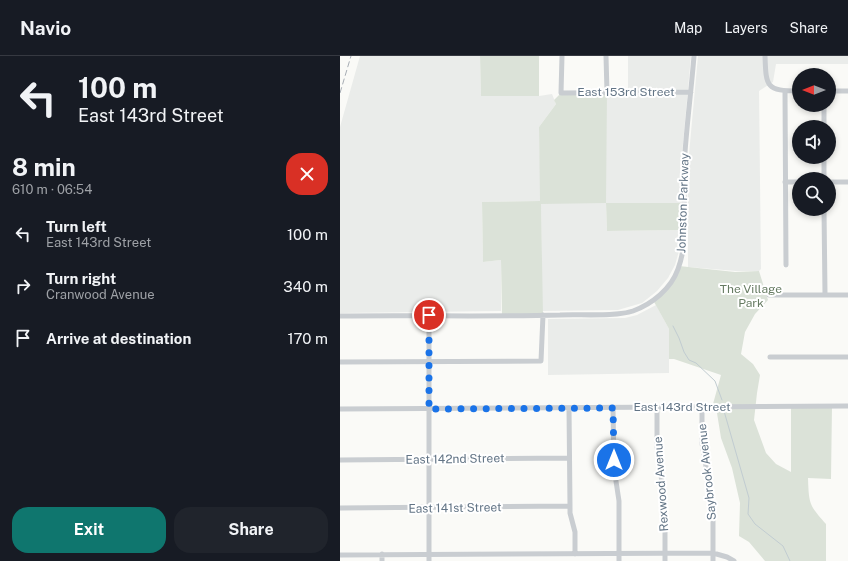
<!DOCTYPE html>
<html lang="en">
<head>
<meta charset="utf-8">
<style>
	body { margin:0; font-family:"Public Sans",sans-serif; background:#20242c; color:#f1f3f6; height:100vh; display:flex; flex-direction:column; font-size:15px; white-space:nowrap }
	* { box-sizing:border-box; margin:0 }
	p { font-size:13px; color:#9ea1a6 }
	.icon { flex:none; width:22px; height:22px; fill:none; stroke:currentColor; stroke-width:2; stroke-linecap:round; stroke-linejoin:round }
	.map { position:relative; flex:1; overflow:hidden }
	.panel { display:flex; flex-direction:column; background:#171b24; width:340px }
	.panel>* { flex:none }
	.guide { background:#171b24; color:#f1f3f6; overflow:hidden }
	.needle { width:26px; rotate:270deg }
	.controls { position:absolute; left:452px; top:12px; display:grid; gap:8px }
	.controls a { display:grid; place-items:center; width:44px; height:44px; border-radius:50%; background:#171b24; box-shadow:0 2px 6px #0003; font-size:20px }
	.pin { position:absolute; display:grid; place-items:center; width:34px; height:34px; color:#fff; margin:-17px; border:2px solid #fff; border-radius:50%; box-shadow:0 1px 4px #0007 }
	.me { position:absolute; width:44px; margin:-22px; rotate:0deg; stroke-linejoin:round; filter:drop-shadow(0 0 3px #0008) }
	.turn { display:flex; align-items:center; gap:14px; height:84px; padding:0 12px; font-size:18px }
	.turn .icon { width:52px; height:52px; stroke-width:2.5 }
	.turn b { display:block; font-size:28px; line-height:34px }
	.round { display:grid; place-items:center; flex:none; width:42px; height:42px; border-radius:16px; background:#20242c }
	.overview { display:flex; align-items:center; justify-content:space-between; height:68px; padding:0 12px }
	h1 { font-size:24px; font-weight:700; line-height:30px }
	.button { display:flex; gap:8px; margin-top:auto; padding:8px 12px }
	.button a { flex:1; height:46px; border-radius:16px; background:#0f766e; color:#fff; font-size:16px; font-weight:700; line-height:46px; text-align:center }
	.button a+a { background:#20242c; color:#f1f3f6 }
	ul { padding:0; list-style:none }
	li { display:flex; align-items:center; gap:12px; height:52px; padding:0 12px }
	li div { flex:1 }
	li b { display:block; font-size:15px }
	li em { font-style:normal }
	header { display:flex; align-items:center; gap:24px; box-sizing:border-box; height:56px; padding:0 20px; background:#171b24; border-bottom:1px solid #363941 }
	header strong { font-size:19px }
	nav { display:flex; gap:22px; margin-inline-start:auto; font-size:14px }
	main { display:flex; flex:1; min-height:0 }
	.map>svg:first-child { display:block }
	.built { fill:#eaecea }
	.green { fill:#dbe2d8 }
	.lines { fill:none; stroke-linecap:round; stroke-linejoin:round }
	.stream { stroke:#c1ccd1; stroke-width:1 }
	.minor { stroke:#c9cdd1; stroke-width:5 }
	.rail { stroke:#a7adb4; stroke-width:1; stroke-dasharray:6 3; stroke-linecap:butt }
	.route { stroke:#1a73e8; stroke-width:7; stroke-dasharray:0 12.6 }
	.labels { text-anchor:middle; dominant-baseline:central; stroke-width:4; stroke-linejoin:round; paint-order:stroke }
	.street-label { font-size:12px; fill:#627485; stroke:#fff }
	.park-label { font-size:12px; fill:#667b62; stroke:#fff }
</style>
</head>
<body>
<header>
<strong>Navio</strong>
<nav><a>Map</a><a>Layers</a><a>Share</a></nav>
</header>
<main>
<section class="panel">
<div class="guide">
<div class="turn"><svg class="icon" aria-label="left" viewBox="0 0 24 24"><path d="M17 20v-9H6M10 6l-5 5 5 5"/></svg><div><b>100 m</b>East 143rd Street</div></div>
</div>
<div class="overview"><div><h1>8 min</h1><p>610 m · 06:54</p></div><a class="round" style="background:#d93025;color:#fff"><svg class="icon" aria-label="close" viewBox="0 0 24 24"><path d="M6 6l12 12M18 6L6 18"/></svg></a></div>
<ul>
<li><svg class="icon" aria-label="left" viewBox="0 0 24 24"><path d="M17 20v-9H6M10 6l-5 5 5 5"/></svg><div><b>Turn left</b><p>East 143rd Street</p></div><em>100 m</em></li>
<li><svg class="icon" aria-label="right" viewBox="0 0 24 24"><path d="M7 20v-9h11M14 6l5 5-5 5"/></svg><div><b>Turn right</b><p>Cranwood Avenue</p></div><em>340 m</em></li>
<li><svg class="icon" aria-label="arrive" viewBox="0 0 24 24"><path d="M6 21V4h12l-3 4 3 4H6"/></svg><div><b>Arrive at destination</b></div><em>170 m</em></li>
</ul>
<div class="button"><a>Exit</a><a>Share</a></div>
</section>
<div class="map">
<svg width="508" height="505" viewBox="0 0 508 505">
	<rect width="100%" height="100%" fill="#fafaf7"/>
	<path class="built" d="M 20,0 L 140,0 L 141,40 L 199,40 L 212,38 L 216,48 L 199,71 L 201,145 L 142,146 L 143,206 L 161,204 L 161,255 L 0,257 L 0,71 Z
		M 288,0 L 351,0 L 341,109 L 342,147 L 266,147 L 267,175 L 342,174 L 339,195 L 335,209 L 328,222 L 317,235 L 302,247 L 278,254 L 202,255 L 201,148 L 266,40 L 288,39 Z
		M 358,0 L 508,0 L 508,8 L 436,8 L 433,26 L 419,35 L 421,213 L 419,215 L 396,215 L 348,211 L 348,109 Z
		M 316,249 L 329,273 L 329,317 L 208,319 L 208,263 L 285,262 L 297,259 Z"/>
	<path class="green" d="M 140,0 L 199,0 L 199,40 L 141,40 Z
		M 267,36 L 266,147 L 342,147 L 342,174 L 267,175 L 266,147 L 201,148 L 203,259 L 162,259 L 161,204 L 143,206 L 142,146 L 200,145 L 199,71 L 216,48 L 214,44 L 221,37 Z
		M 339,210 L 395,216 L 419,215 L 428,244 L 415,258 L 405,276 L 401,298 L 413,308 L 420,319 L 417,337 L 414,364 L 426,397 L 436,408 L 451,416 L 451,351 L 492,350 L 491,423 L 468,422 C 469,448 469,449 486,468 L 486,505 L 425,505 L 409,486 L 399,480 L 400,447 L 392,412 L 381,382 L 377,357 L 373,348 L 381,319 L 334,303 L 329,303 L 329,273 L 313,244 L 326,233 Z"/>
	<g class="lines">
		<path class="stream" d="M 333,270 L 339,282 L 344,296 L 349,304 L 356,307 L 375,325 L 382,344
			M 384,355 L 409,442 L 408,458 L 415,468 L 443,490 L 450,505"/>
		<path class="minor" d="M 222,0 L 221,37 L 351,36
			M 266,0 L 267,36
			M 425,0 C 426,31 426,35 459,35
			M 445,35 L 446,209
			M 489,35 L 508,35
			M 484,49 L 484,71
			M 484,101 L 484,123
			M 445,126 L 459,126
			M 489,126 L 508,126
			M 484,153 L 485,238
			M 429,239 L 508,239
			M 89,259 L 89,505
			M 0,260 C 73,259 147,261 220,259 C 239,258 276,261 293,255 C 312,248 331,233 338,213 C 350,181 342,145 344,111 C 346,74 351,37 354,0
			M 430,301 L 508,301
			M 0,306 L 201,305 L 203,259
			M 362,351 L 362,387 L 373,451 L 373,505
			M 229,352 L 230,450 L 230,457 L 235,476 L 235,498
			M 273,352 L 274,412 L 279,445 L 279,505
			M 317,352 L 317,391 L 325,448 L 325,505
			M 0,353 L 508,350
			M 0,404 L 229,402
			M 0,452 L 230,450
			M 42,498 L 42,505
			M 0,499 L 373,497 L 387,501 L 394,505"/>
		<path class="rail" d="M 0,37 L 11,0"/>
	</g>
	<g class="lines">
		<path class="route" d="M 89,259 L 89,353 L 273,352 L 274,404"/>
	</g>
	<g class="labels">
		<g class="street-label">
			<text x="286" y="36">East 153rd Street</text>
			<text transform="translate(343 147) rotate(-88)">Johnston Parkway</text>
			<text x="342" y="351">East 143rd Street</text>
			<text transform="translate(115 403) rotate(-1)">East 142nd Street</text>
			<text transform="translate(367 416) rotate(-96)">Saybrook Avenue</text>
			<text transform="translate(321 428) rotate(-94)">Rexwood Avenue</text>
			<text transform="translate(115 452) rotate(-1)">East 141st Street</text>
		</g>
		<g class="park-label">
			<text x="411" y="233">The Village<tspan x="411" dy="14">Park</tspan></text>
		</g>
	</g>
</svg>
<div class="controls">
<a><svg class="needle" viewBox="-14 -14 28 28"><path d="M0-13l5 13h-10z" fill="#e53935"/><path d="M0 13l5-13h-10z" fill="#9ea1a6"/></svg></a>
<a><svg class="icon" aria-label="sound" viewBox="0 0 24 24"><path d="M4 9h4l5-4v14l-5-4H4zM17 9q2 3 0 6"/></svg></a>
<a><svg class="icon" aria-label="search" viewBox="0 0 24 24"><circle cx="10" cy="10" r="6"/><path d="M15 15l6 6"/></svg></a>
</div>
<div class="pin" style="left:89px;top:259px;background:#d93025"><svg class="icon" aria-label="arrive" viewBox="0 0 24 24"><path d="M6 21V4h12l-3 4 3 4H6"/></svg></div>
<svg class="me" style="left:274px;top:404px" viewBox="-20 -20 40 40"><circle r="17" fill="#1a73e8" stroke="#fff" stroke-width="3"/><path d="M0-11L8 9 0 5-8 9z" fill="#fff"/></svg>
</div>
</main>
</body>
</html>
